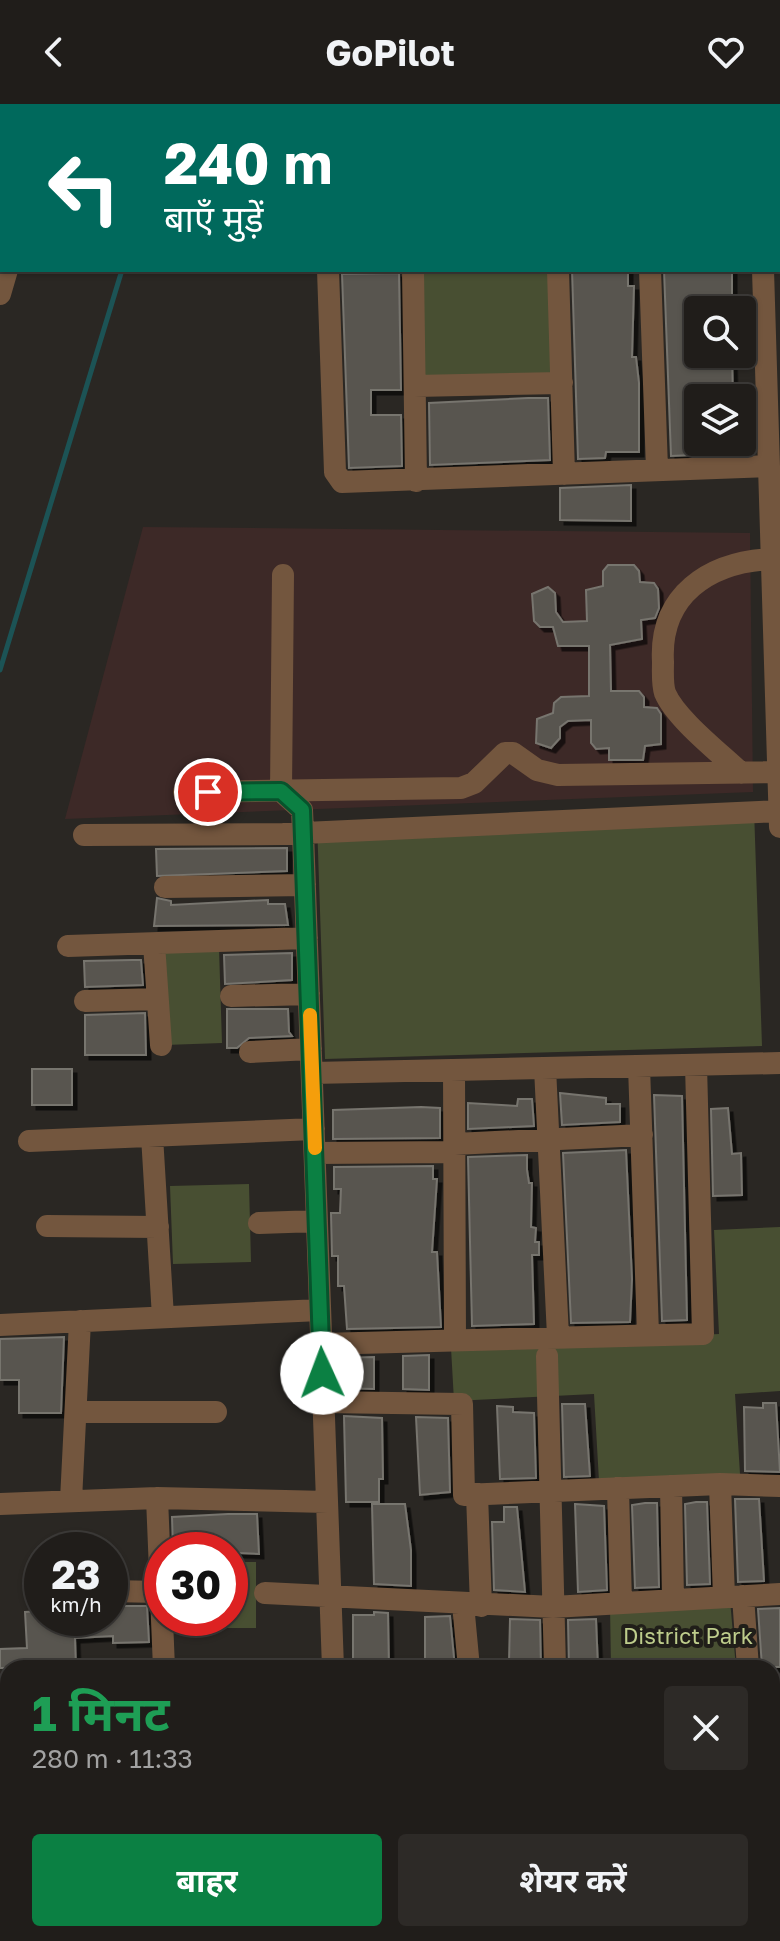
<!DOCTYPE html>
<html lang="hi">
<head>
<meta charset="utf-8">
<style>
	body { margin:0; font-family:"Golos Text","Noto Sans Devanagari",sans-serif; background:#2d2a27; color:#f1f3f6; height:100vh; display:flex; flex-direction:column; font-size:30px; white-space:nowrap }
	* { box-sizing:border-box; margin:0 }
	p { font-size:26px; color:#a2a2a2 }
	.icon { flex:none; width:44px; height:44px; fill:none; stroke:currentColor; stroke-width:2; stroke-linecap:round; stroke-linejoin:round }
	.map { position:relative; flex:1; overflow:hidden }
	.details { position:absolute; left:0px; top:1556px; width:780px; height:282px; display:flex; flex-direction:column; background:#201d1a; border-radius:24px 24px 0 0; box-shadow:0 2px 6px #0004,0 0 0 2px #3d3b39 }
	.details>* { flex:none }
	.hud { position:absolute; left:0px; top:0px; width:780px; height:168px; box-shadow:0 2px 6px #0004,0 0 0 2px #3d3b39; background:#00695c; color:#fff; overflow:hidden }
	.controls { position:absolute; left:684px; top:192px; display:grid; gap:16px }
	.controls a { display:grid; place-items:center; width:72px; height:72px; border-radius:8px; background:#201d1a; box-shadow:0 2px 6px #0004,0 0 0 2px #3d3b39; font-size:40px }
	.speed { position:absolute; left:24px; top:1428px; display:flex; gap:16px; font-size:40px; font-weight:700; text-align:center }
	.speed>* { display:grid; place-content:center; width:104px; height:104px; border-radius:50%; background:#201d1a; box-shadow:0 2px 6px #0004,0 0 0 2px #3d3b39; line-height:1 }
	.speed small { font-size:20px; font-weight:400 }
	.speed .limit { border:12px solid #d22; background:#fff; color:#111 }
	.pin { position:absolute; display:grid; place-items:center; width:68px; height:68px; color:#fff; margin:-34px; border:4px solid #fff; border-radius:50%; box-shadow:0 2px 8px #0007 }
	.me { position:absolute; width:88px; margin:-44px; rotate:358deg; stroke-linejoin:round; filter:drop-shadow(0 0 6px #0008) }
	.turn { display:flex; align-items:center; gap:28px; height:168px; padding:0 32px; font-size:36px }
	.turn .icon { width:104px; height:104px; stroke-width:2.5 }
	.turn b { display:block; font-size:56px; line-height:68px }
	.round { display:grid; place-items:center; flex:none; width:84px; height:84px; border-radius:8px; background:#2d2a27 }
	.head { display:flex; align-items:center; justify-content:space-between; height:136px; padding:0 32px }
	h1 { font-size:48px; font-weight:700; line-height:60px; color:#1e9e55 }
	.cta { display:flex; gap:16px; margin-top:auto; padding:16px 32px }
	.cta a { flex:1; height:92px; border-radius:8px; background:#0b8043; color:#fff; font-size:32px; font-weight:700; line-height:92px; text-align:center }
	.cta a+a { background:#2d2a27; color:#f1f3f6 }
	header { display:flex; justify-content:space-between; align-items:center; height:104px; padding:0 32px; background:#201d1a; font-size:36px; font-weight:700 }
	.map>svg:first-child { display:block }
	.education { fill:#3d2927 }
	.green { fill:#484f32 }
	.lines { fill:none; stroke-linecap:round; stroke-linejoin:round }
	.stream { stroke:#1c5355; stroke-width:5 }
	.building { fill:#585550; stroke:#77746e; stroke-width:2; filter:url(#shadow) }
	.minor { stroke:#73563e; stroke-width:22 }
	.route-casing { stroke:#07532c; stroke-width:20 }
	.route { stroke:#0b8043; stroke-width:14 }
	.slow { stroke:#f59e0b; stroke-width:14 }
	.labels { text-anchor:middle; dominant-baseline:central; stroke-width:8; stroke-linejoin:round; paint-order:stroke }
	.park-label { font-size:22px; fill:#becd8c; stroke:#201e19 }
</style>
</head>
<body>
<header><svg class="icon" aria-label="back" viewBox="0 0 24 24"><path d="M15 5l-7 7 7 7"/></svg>GoPilot<svg class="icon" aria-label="heart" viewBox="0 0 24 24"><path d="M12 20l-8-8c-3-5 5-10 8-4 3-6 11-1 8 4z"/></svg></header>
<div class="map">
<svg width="780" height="1837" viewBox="0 0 780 1837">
	<defs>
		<filter id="shadow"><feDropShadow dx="4.5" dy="4.5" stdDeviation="0" flood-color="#0009"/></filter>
	</defs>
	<rect width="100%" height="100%" fill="#2a2723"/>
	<path class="education" d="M 143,423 L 750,429 L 753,688 L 65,715 Z"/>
	<path class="green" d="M 419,166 L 551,166 L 553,272 L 422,275 Z
		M 754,705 L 762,942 L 325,955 L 317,718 Z
		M 219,844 L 222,939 L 165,941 L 162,846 Z
		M 249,1080 L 251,1158 L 173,1160 L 170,1082 Z
		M 780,1123 L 780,1287 L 735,1290 L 740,1370 L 599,1377 L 594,1290 L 454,1297 L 451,1244 L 719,1230 L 714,1126 Z
		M 230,1458 L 256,1458 L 256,1524 L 182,1524 L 182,1514 L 230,1514 Z
		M 730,1496 L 736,1564 L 611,1564 L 610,1502 Z
		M 0,1593 L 8,1593 L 8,1830 L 772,1830 L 772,1621 L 780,1621 L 780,1837 L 0,1837 Z"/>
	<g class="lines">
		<path class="stream" d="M 171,2 L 171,0
			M 0,566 L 122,166"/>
	</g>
	<path class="building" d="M 572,166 L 628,166 L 628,182 L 634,182 L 632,253 L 636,253 L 639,279 L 639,348 L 606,348 L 605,354 L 578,355 Z
		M 664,166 L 732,166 L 732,206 L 698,206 L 698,250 L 732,250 L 733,294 L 698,294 L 698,317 L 693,317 L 693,351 L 671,352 Z
		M 399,169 L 401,286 L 371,286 L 371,311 L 401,311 L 402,362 L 349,364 L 342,170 Z
		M 528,294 L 548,294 L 550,356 L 430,361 L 429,299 Z
		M 631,381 L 631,417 L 560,416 L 560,384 Z
		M 608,461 L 634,461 L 639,467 L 640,478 L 654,479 L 658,485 L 659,504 L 655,514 L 641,516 L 642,535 L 610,541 L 611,587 L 639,587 L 644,593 L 644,603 L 657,604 L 661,610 L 661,640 L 645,642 L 643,656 L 609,656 L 609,644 L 596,645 L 591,639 L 591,616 L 568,617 L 560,623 L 560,634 L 551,644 L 536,639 L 537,615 L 553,609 L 554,599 L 561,593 L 589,592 L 589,542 L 558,542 L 553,523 L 540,523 L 534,517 L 532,490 L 548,483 L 555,489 L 556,508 L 563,518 L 587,517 L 586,486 L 603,482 L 603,467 Z
		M 287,744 L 287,767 L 157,772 L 156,745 Z
		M 157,794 L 171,797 L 171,801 L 268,796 L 268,800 L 285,800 L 288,821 L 154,822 Z
		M 292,849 L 292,876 L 225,880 L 224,851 Z
		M 132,856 L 141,856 L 143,881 L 85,883 L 84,857 Z
		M 227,905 L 288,905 L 289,928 L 292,932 L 249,934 L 237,944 L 227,944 Z
		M 145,909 L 146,951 L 85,951 L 85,911 Z
		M 32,965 L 72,965 L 72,1001 L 32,1001 Z
		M 560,989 L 606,994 L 606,1000 L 620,1000 L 620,1018 L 562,1021 Z
		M 654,991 L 682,992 L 687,1216 L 662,1217 Z
		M 518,995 L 532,995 L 534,1022 L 468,1025 L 468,999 L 517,1002 Z
		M 421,1003 L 440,1004 L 440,1034 L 333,1035 L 333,1006 Z
		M 728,1004 L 732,1050 L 741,1049 L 742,1091 L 713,1092 L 711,1005 Z
		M 626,1046 L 632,1175 L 630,1218 L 571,1219 L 563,1049 Z
		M 527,1051 L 527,1066 L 529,1079 L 532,1079 L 531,1123 L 536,1124 L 535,1138 L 539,1138 L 539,1151 L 532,1151 L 534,1220 L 472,1222 L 468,1053 Z
		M 433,1062 L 433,1075 L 437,1075 L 432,1148 L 437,1148 L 441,1223 L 347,1225 L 344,1182 L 338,1182 L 338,1152 L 332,1152 L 331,1109 L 340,1109 L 341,1085 L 334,1085 L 334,1063 Z
		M 64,1233 L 61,1309 L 19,1309 L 19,1276 L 0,1276 L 0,1235 Z
		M 429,1251 L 429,1286 L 403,1285 L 403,1252 Z
		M 374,1253 L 374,1285 L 337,1284 L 336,1254 Z
		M 763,1299 L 776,1299 L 780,1368 L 745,1367 L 744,1303 L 763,1304 Z
		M 562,1300 L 585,1300 L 590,1372 L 564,1373 Z
		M 497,1302 L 513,1303 L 513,1308 L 534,1309 L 536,1374 L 500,1375 Z
		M 344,1312 L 382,1314 L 383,1375 L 379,1375 L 379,1398 L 346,1398 Z
		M 416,1313 L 448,1314 L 450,1388 L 420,1391 Z
		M 735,1395 L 759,1395 L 764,1477 L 738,1478 Z
		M 696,1398 L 707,1398 L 710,1480 L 687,1481 L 685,1400 Z
		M 645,1399 L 657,1399 L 659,1483 L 635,1484 L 632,1401 Z
		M 372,1400 L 405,1400 L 411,1446 L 411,1482 L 374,1480 Z
		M 575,1400 L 604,1402 L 607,1486 L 578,1488 Z
		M 504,1403 L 517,1403 L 525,1488 L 494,1486 L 492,1418 L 504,1418 Z
		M 228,1410 L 257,1410 L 259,1450 L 173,1446 L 172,1413 Z
		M 113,1502 L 147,1502 L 149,1538 L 113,1539 L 113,1532 L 75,1534 L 76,1564 L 0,1564 L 0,1545 L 27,1544 L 25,1508 L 42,1507 L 42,1514 L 113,1514 Z
		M 780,1504 L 780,1563 L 762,1563 L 758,1505 Z
		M 374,1508 L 388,1509 L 389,1564 L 353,1564 L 353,1511 L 374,1511 Z
		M 450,1512 L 455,1564 L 428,1564 L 425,1560 L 425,1513 Z
		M 510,1515 L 540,1516 L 541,1564 L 531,1564 L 531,1558 L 509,1558 Z
		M 596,1515 L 598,1564 L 569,1564 L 568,1516 Z"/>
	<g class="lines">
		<path class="minor" d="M 397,0 L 397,2
			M 484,0 L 485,2
			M 615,0 L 615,2
			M 758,0 L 758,2
			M 778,16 L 780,16
			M 328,166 L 335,368 L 342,378 L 769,362
			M 413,166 L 416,377
			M 558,166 L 564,370
			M 650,166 L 657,365
			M 763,166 L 780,723
			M 0,190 L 7,166
			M 415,282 L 562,279
			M 283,471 L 281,687 L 302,706 L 303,729 L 333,1564
			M 741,669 C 720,649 676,615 665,589 C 662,580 663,567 663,558 C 659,491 709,458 771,455
			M 184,688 L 461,684 L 474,679 L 505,649 L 513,649 L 537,666 L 558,671 L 778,668
			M 84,731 L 283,730 L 779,707
			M 165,783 L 305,781
			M 154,840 L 161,941
			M 68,842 L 307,834
			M 231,892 L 309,890
			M 85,897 L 157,895
			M 250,948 L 311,945
			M 639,962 L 648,1230
			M 545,964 L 558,1232
			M 454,966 L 455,1235
			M 312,969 L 780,959
			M 152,1032 L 163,1213
			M 29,1037 L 314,1025
			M 455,1040 L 642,1031
			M 315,1049 L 455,1048
			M 259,1119 L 317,1117
			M 47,1122 L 158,1123
			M 0,1221 L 320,1206
			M 321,1240 L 703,1230 L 696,961
			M 547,1252 L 555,1564
			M 324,1298 L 462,1300 L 464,1391 L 720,1380 L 780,1382
			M 76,1308 L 216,1308
			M 720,1380 L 724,1493
			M 671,1382 L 673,1496
			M 618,1384 L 621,1499
			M 477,1390 L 481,1502
			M 157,1394 L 164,1564
			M 71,1396 L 80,1217
			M 0,1400 L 157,1394 L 327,1398
			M 34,1486 L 42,1486
			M 110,1487 L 160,1488
			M 265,1489 L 553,1503 L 780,1490
			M 743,1492 L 748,1564
			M 463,1500 L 469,1564
			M 0,1584 L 8,1583"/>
	</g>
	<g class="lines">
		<g class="route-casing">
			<path id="route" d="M 208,688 L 281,687 L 302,706 L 322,1269"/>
		</g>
		<use href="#route" class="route"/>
		<path class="slow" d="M 310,911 L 315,1044"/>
	</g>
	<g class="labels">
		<g class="park-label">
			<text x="688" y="1531">District Park</text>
		</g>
	</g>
</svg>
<div class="controls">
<a><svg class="icon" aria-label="search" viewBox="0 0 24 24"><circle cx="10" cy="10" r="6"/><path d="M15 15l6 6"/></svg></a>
<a><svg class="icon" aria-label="layers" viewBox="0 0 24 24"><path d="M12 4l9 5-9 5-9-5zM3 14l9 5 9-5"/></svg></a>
</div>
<div class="speed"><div>23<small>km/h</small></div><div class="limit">30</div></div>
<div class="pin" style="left:208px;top:688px;background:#d93025"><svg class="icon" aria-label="arrive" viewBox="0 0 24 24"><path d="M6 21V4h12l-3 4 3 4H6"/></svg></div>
<svg class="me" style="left:322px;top:1269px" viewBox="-20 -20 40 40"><circle r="19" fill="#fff"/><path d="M0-13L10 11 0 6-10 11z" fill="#0b8043"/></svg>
<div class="hud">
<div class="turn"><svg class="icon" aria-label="left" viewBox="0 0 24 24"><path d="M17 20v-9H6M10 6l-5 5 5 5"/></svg><div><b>240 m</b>बाएँ मुड़ें</div></div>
</div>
<section class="details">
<div class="head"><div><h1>1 मिनट</h1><p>280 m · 11:33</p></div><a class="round"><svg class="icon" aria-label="close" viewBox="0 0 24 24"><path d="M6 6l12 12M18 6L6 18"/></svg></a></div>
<div class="cta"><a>बाहर</a><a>शेयर करें</a></div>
</section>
</div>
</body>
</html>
